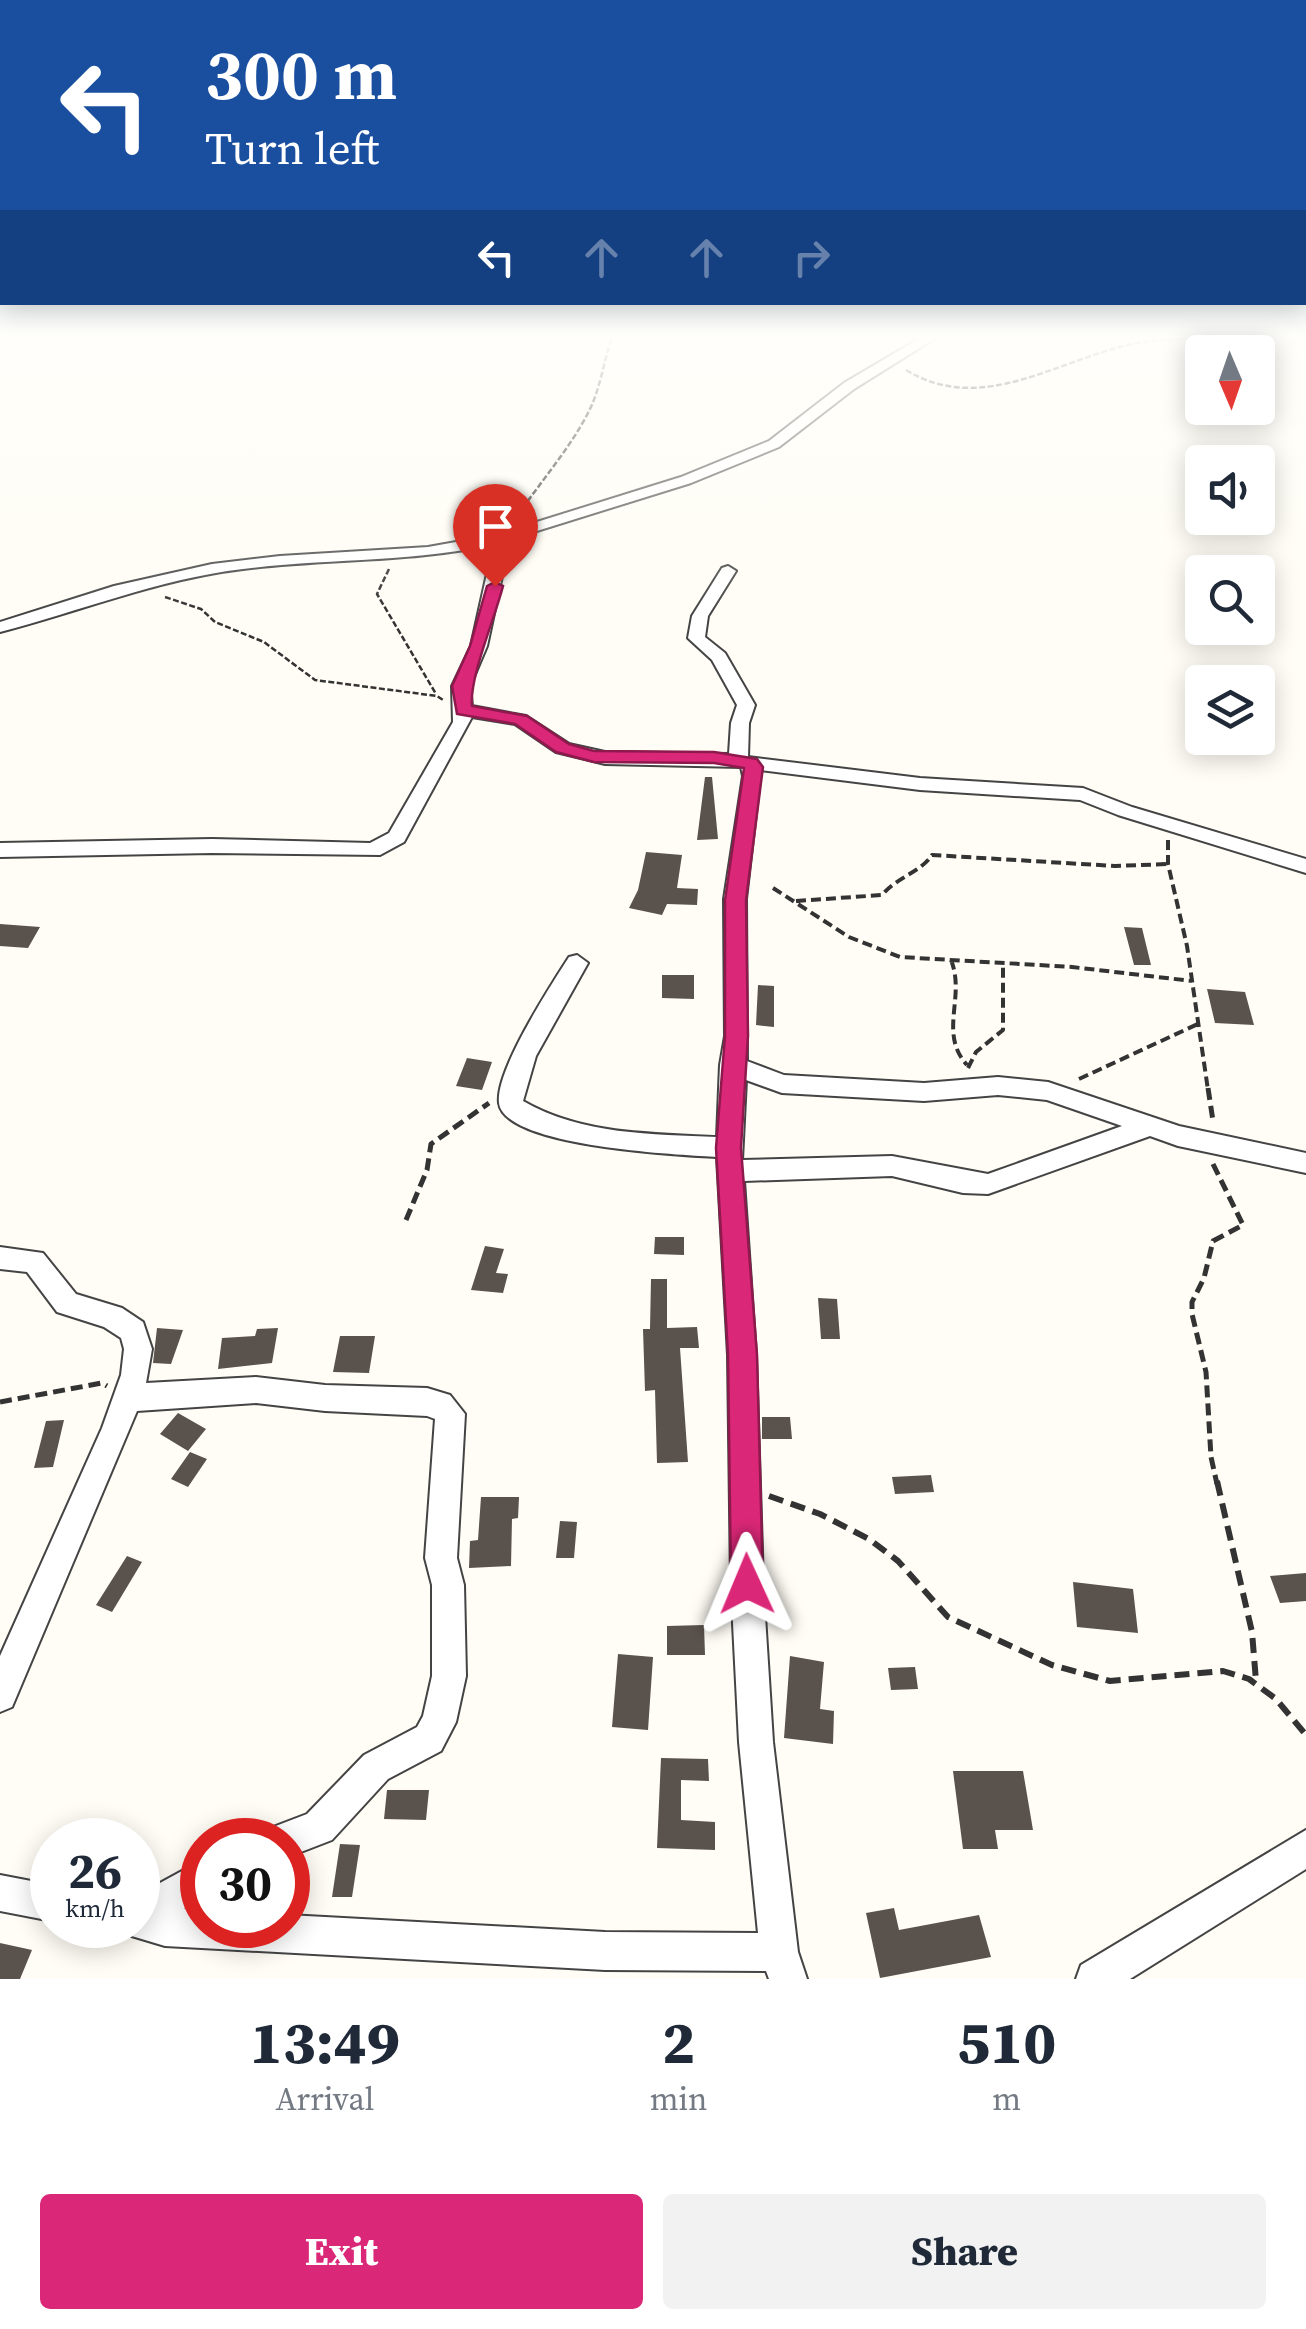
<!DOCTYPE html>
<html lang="en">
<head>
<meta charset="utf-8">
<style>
	body { margin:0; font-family:"Source Serif 4",serif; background:#f2f2f3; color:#1f2937; height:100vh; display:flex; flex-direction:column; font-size:38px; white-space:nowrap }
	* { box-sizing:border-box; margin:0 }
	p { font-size:32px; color:#747a83 }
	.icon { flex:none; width:55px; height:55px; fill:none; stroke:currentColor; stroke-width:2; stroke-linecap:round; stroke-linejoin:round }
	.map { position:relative; height:1979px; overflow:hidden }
	.sheet { display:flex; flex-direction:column; background:#fff; flex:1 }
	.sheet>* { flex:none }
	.hud { position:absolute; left:0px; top:0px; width:1308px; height:305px; box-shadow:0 5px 25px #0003; background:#1a4fa0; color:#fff; overflow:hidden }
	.needle { width:65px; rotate:178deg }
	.buttons { position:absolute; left:1185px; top:335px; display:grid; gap:20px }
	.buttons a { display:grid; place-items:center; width:90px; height:90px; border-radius:10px; background:#fff; box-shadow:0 5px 25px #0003; font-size:50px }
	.speed { position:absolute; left:30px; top:1818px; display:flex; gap:20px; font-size:50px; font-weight:700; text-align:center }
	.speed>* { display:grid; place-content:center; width:130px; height:130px; border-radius:50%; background:#fff; box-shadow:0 5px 25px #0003; line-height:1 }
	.speed small { font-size:25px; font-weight:400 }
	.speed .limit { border:15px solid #d22; background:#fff; color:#111 }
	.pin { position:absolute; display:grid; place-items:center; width:85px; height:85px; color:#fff; margin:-102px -42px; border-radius:50% 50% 50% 0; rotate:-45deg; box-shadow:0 0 10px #0007 }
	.pin .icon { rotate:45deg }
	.me { position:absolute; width:110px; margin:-55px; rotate:359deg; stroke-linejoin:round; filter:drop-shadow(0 0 8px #0008) }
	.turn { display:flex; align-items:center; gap:35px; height:210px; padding:0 40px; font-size:45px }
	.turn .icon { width:130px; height:130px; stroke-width:2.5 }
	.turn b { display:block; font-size:70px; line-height:85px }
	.lanes { display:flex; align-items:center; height:95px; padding:0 40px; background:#0003; justify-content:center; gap:50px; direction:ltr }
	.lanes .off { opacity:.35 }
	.eta { display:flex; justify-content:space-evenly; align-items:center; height:170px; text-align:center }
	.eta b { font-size:60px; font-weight:800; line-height:70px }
	.button { display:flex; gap:20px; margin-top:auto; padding:20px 40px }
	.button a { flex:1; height:115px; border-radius:10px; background:#db2777; color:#fff; font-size:40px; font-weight:800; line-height:115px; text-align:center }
	.button a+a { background:#f2f2f3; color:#1f2937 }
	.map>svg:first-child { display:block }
	.building { fill:#5a524d }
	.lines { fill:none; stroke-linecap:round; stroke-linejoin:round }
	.minor-casing { stroke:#444; stroke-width:4 }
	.path-far3 { stroke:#333; stroke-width:2.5; stroke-dasharray:6 2.5; stroke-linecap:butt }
	.path-far2 { stroke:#333; stroke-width:4; stroke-dasharray:10 5; stroke-linecap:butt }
	.path-far1 { stroke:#333; stroke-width:5; stroke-dasharray:12 6; stroke-linecap:butt }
	.path { stroke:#333; stroke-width:6; stroke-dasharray:15 8; stroke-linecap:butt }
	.minor { fill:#fff; fill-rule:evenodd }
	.route { fill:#db2777; stroke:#8e194d; stroke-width:2.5 }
</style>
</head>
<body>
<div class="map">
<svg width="1306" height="1979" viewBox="0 0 1306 1979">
	<rect width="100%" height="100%" fill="#fffdf5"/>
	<path class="building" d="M 705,777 L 712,777 L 718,839 L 697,840 Z
		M 646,852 L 682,855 L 677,888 L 698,889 L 697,905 L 667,904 L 662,915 L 629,908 L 638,890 Z
		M 0,924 L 40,927 L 28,948 L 0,946 Z
		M 1124,927 L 1142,928 L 1151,965 L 1134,965 Z
		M 662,975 L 694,975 L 694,999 L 662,998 Z
		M 758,985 L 774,986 L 774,1027 L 756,1025 Z
		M 1207,989 L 1245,992 L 1254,1025 L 1215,1023 Z
		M 467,1058 L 492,1062 L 482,1090 L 456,1086 Z
		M 655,1237 L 684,1237 L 684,1255 L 654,1254 Z
		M 485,1246 L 504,1249 L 496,1273 L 508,1274 L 503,1293 L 471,1290 Z
		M 651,1279 L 667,1279 L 667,1328 L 697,1327 L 699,1348 L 680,1348 L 688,1462 L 657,1463 L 655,1390 L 645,1391 L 643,1329 L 650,1329 Z
		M 818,1298 L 837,1299 L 840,1339 L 821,1339 Z
		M 157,1328 L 183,1330 L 171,1364 L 153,1363 Z
		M 278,1328 L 272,1363 L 218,1369 L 222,1338 L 255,1336 L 257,1329 Z
		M 340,1336 L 375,1336 L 369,1373 L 333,1372 Z
		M 178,1413 L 206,1429 L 188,1451 L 160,1434 Z
		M 762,1417 L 790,1417 L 792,1439 L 762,1439 Z
		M 64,1420 L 53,1467 L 34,1468 L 46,1421 Z
		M 190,1452 L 207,1459 L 188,1487 L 171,1479 Z
		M 931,1475 L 934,1492 L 895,1494 L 892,1477 Z
		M 481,1497 L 519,1497 L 518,1518 L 512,1519 L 511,1566 L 469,1568 L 470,1541 L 478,1540 Z
		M 560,1521 L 577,1522 L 574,1558 L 556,1558 Z
		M 127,1556 L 142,1562 L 112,1612 L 96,1605 Z
		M 1306,1573 L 1306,1601 L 1280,1603 L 1270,1576 Z
		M 1073,1582 L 1133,1589 L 1138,1633 L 1077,1627 Z
		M 704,1625 L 705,1655 L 667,1655 L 667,1626 Z
		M 618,1654 L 653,1657 L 648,1730 L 612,1727 Z
		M 790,1656 L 824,1662 L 820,1709 L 834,1711 L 833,1744 L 784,1738 Z
		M 915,1667 L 918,1689 L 891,1690 L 888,1668 Z
		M 661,1758 L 708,1759 L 709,1781 L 681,1780 L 681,1820 L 715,1822 L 715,1850 L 657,1848 Z
		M 953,1771 L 1023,1771 L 1033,1830 L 995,1830 L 998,1849 L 963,1849 Z
		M 387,1790 L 429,1790 L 426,1820 L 384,1819 Z
		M 340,1844 L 360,1845 L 352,1897 L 332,1897 Z
		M 894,1908 L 899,1930 L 979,1915 L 991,1957 L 880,1978 L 866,1913 Z
		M 0,1943 L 32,1950 L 20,1979 L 0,1979 Z"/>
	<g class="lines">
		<g class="minor-casing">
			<path id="minor" d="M 927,334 L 942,334 L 854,389 L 779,447 L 691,483 L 524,535 L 507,553 L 487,646 L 470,686 L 472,706 L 526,716 L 569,744 L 605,752 L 729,754 L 731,723 L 737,705 L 712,660 L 688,638 L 692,616 L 722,568 L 728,566 L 736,571 L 708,616 L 705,637 L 725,653 L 755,705 L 749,723 L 748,757 L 920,778 L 1083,788 L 1132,807 L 1306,859 L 1306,873 L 1118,815 L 1080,800 L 920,790 L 761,770 L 746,899 L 747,1061 L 784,1075 L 924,1083 L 998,1077 L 1048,1082 L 1179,1126 L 1306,1153 L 1306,1173 L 1178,1146 L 1150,1136 L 988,1194 L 963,1193 L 892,1176 L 744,1181 L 756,1355 L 763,1584 L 773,1742 L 798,1952 L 807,1979 L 769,1979 L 766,1971 L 605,1970 L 165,1946 L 125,1934 L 121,1925 L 138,1925 L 138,1895 L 202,1860 L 202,1898 L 184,1909 L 202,1910 L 202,1925 L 288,1925 L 288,1915 L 605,1932 L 758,1933 L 739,1742 L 731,1584 L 728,1355 L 717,1157 C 681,1155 504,1147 499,1103 C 495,1071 551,985 569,957 L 577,955 L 588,963 L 536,1056 L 523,1101 C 582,1135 652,1134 717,1137 L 720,1065 L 725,1036 L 724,899 L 743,776 L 741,767 L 605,764 L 556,752 L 515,724 L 472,717 L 404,842 L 380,855 L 212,853 L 0,857 L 0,843 L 212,839 L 370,843 L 389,833 L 453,722 L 452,686 L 471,646 L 492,551 L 500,543 C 415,563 329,558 243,569 C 159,579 81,611 0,632 L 0,622 L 114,586 L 212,564 L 280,556 L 428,547 L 495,535 L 681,477 L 769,441 L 844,383 ZM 746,1080 L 782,1093 L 924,1101 L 998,1095 L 1047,1100 L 1122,1126 L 988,1174 L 892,1156 L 742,1160 Z
				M 0,1247 L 43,1253 L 76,1294 L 122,1308 L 143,1322 L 152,1349 L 146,1383 L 256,1377 L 325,1385 L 427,1388 L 450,1395 L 465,1414 L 457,1558 L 464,1585 L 466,1676 L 456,1722 L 441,1751 L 388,1779 L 332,1840 L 288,1857 L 288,1840 L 268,1840 L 273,1827 L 307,1814 L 364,1755 L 417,1727 L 423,1716 L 432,1676 L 432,1585 L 425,1558 L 435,1419 L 427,1416 L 325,1411 L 256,1403 L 137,1411 L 12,1707 L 0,1712 L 0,1656 L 102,1428 L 121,1375 L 124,1349 L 121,1338 L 104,1327 L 57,1312 L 27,1272 L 0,1269 Z
				M 1306,1830 L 1306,1869 L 1130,1979 L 1076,1979 L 1081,1965 Z
				M 0,1875 L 52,1885 L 52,1921 L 0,1911 Z"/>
		</g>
		<path class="path-far3" d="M 906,370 C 983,417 1059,358 1137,343 C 1170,337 1205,340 1238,334
			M 518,515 C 541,481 572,446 590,409 C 601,386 604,359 613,334
			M 389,569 L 377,594 L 436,694
			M 165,597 L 201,609 L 215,622 L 264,642 L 315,680 L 437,696 L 443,700"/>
		<path class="path-far2" d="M 1168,840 L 1168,864 L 1187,946 L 1208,1090
			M 773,888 L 849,937 L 900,957 L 1072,967 L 1192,981
			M 796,901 L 882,895 C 897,877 921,872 932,855 L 1115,866 L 1168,864
			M 951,960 C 966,997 938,1033 967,1065
			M 968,1068 L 976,1052 L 1003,1030 L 1003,963
			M 1079,1079 L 1200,1023"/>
		<path class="path-far1" d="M 1208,1088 L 1213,1121
			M 1213,1164 L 1243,1225 L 1213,1241 L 1204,1278 L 1192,1302 L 1192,1314 L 1206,1372 L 1211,1457 L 1217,1484
			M 406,1220 L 427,1170 L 431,1144 L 489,1103
			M 0,1402 L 102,1383 L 107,1386"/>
		<path class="path" d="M 1217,1481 L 1252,1632 L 1256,1681
			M 769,1496 L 820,1514 L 869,1539 L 898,1561 L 948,1617 L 1052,1665 L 1110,1681 L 1223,1671 L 1249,1679 L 1276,1699 L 1306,1735"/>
		<use href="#minor" class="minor"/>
	</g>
	<linearGradient id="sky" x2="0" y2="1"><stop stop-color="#95c6ee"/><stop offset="0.55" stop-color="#fffefa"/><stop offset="1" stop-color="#fffefa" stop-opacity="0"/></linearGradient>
	<rect width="1306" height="612" fill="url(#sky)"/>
	<path class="route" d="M 495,582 L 503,586 C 495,618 469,678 472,706 L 527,716 L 569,744 L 594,751 L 714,752 L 757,759 L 763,767 L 746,900 L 748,1036 L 741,1148 L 757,1355 L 763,1584 L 758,1595 L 747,1600 L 735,1595 L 731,1584 L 728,1355 L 716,1148 L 725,1036 L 725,900 L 744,768 L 714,763 L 594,762 L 556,752 L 515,724 L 457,714 L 452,686 L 470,646 L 487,586 Z"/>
</svg>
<div class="buttons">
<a><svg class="needle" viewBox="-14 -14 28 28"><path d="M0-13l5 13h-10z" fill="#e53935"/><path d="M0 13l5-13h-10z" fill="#747a83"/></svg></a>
<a><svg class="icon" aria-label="sound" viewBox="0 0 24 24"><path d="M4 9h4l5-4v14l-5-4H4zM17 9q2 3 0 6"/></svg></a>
<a><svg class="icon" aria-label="search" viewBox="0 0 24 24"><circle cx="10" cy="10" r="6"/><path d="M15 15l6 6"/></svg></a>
<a><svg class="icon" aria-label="layers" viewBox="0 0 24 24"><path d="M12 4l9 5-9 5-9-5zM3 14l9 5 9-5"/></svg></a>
</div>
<div class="speed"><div>26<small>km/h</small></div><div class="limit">30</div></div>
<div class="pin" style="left:495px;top:586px;background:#d93025"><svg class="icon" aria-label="arrive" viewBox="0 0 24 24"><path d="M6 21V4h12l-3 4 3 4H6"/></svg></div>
<svg class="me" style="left:747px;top:1584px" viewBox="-20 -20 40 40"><path d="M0-17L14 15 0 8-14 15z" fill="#db2777" stroke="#fff" stroke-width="4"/></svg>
<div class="hud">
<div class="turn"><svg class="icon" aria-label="left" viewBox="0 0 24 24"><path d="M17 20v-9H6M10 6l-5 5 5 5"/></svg><div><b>300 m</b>Turn left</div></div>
<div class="lanes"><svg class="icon" aria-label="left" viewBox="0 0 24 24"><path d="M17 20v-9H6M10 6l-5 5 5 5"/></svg><svg class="icon off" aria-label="ahead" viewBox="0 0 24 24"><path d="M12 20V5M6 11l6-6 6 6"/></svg><svg class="icon off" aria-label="ahead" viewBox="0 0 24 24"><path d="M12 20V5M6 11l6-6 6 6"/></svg><svg class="icon off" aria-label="right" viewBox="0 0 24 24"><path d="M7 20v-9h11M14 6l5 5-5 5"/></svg></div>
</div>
</div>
<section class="sheet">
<div class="eta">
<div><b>13:49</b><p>Arrival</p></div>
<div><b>2</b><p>min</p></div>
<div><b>510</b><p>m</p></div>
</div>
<div class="button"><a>Exit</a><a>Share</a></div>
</section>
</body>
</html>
